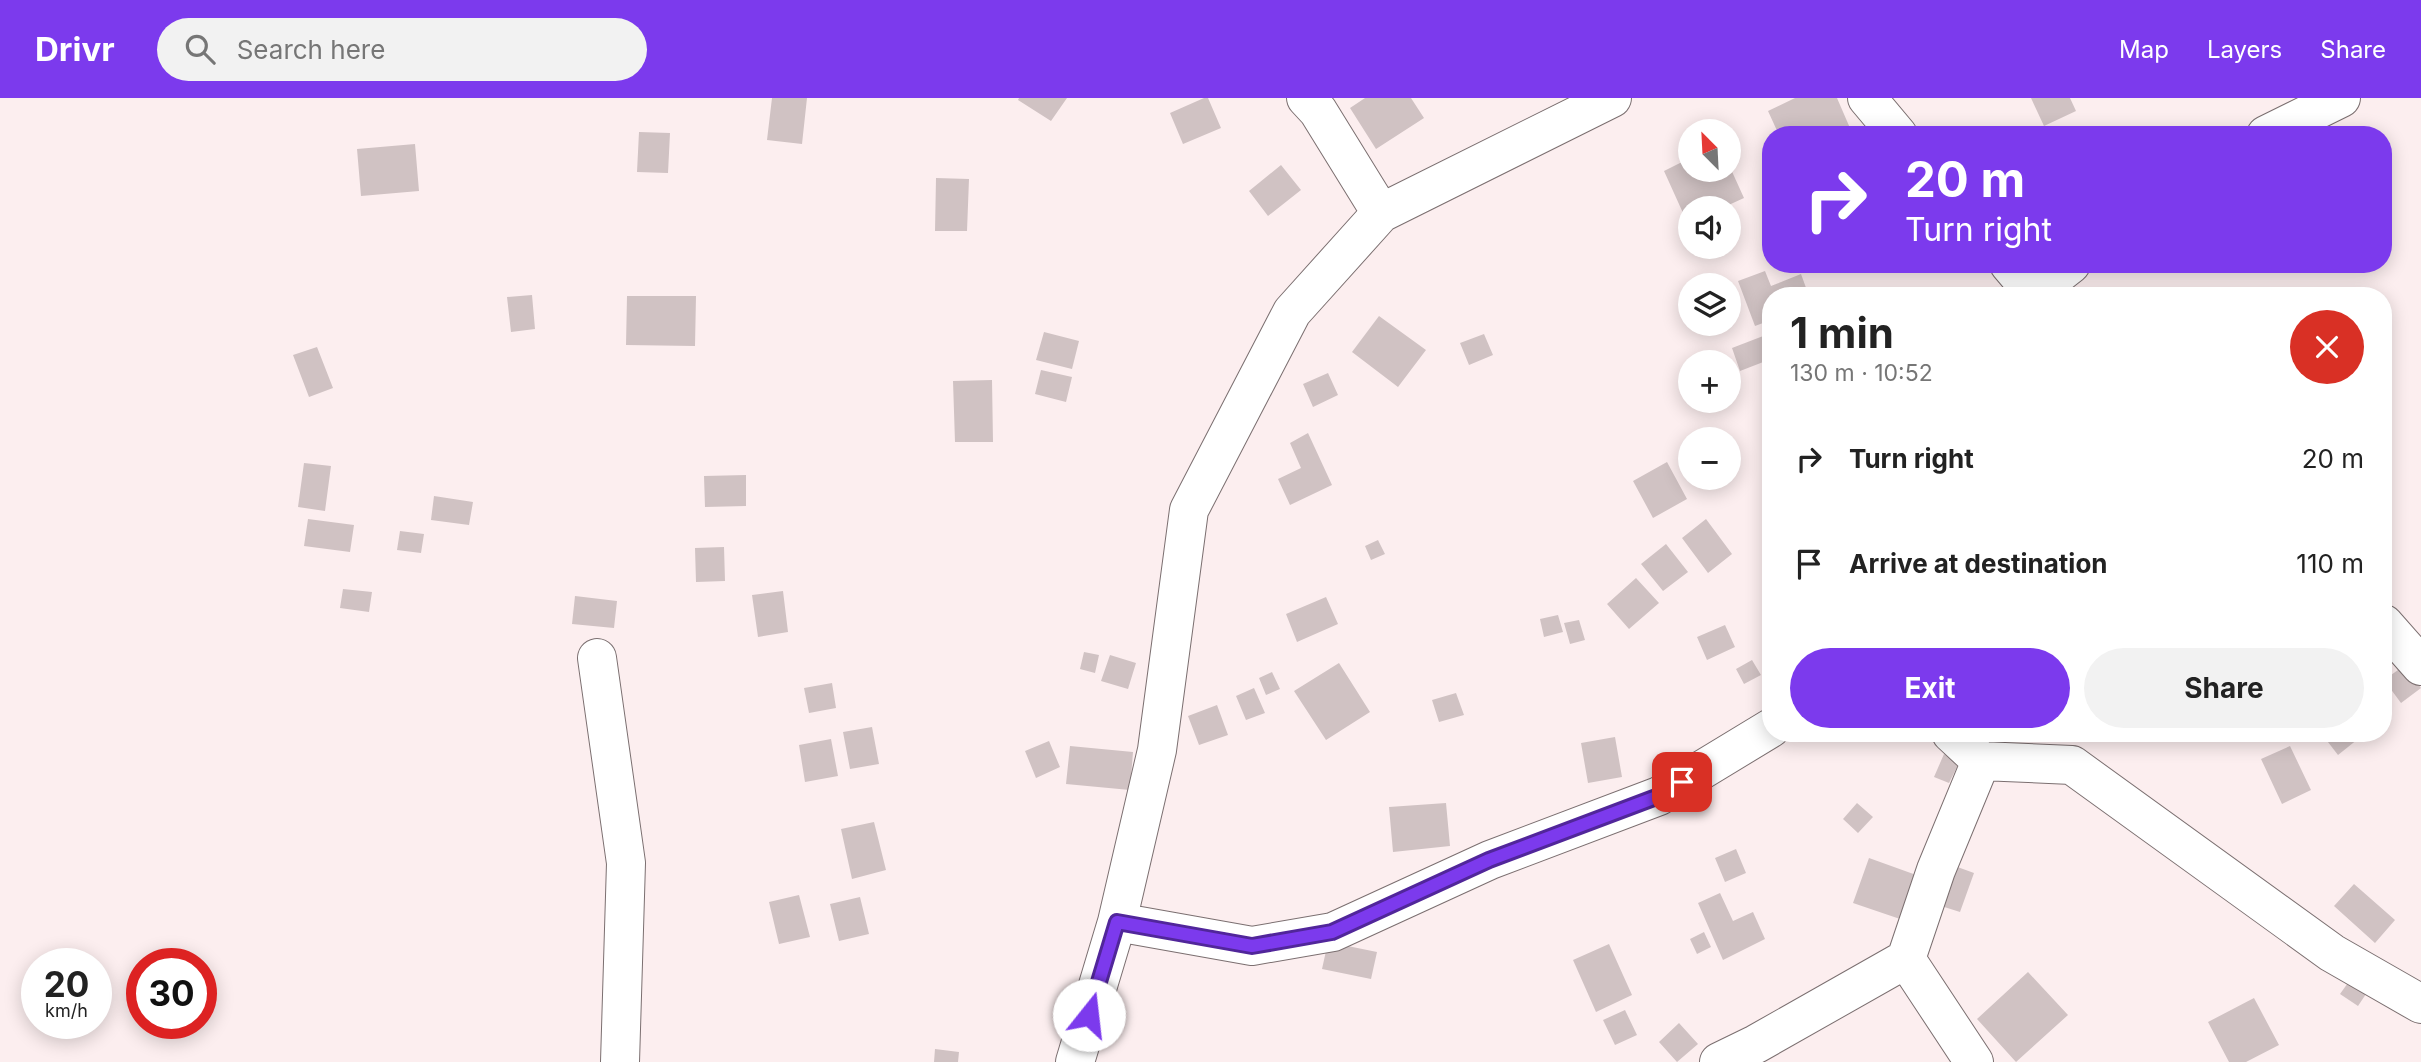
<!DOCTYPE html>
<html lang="en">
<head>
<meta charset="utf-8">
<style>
	body { margin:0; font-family:Inter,sans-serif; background:#f2f2f2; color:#222; height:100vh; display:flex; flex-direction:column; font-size:26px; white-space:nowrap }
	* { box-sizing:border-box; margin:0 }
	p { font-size:23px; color:#767676 }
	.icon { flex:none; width:38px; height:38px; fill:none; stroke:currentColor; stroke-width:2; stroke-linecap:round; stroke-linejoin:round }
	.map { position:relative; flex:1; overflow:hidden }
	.panel { position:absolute; left:1762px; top:189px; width:630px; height:455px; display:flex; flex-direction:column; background:#fff; border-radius:28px; box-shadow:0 4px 18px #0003 }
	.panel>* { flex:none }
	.guide { position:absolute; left:1762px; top:28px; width:630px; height:147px; border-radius:28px; box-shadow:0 4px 18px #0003; background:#7c3aed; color:#fff; overflow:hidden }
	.needle { width:46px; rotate:336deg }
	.fabs { position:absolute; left:1678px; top:21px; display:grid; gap:14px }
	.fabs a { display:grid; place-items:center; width:63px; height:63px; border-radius:50%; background:#fff; box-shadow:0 4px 18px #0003; font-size:35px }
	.speed { position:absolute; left:21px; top:850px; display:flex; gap:14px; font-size:35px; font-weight:700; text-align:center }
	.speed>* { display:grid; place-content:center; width:91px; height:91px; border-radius:50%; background:#fff; box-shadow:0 4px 18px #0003; line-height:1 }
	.speed small { font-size:18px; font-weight:400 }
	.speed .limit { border:10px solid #d22; background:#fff; color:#111 }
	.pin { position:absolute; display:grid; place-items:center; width:60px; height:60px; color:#fff; margin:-30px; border-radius:14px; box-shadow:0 4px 10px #0006 }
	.me { position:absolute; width:77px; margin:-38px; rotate:16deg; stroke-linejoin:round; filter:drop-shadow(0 0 5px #0008) }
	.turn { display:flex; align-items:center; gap:24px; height:147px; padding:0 28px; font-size:32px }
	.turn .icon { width:91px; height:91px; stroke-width:2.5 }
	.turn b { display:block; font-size:49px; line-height:60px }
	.round { display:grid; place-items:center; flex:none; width:74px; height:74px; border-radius:37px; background:#f2f2f2 }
	.overview { display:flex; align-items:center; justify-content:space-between; height:119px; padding:0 28px }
	h1 { font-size:42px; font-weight:700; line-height:52px }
	.cta { display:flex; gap:14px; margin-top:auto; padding:14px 28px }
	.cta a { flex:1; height:80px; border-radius:42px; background:#7c3aed; color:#fff; font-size:28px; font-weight:700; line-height:80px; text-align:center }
	.cta a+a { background:#f2f2f2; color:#222 }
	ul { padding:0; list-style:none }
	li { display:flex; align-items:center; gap:21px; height:105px; padding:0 28px }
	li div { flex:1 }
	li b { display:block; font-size:26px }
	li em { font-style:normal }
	header { display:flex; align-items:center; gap:42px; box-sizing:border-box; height:98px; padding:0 35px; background:#7c3aed; color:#fff }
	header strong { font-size:33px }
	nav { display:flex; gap:38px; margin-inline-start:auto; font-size:24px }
	.search { width:490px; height:63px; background:#f2f2f2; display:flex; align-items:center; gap:18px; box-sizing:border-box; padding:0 24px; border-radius:38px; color:#767676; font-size:26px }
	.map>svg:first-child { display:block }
	.building { fill:#d0c2c3 }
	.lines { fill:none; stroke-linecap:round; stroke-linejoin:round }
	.minor-casing { stroke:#7b6f70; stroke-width:40 }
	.minor { stroke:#fff; stroke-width:38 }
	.route-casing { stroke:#51269a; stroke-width:18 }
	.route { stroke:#7c3aed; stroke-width:12 }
</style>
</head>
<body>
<header>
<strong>Drivr</strong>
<div class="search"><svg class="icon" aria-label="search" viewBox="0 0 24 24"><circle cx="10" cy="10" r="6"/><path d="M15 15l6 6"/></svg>Search here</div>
<nav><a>Map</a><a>Layers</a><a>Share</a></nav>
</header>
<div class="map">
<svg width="2421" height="964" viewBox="0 0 2421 964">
	<rect width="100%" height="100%" fill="#fceeef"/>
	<path class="building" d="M 772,0 L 807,0 L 802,46 L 767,42 Z
		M 1019,0 L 1067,0 L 1051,23 L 1018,2 Z
		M 1204,0 L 1208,0 L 1221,30 L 1183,46 L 1170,15 Z
		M 1365,0 L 1411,0 L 1424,20 L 1376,51 L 1350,10 Z
		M 1795,0 L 1837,0 L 1853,37 L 1779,37 L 1768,13 Z
		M 2031,0 L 2070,0 L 2076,13 L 2044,28 Z
		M 639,34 L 670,35 L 668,75 L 637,74 Z
		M 415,46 L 419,93 L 361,98 L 357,51 Z
		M 1690,60 L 1690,72 L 1729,72 L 1729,67 L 1744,100 L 1722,110 L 1690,110 L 1690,125 L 1688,126 L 1664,73 Z
		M 1281,67 L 1301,92 L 1268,118 L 1249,93 Z
		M 936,80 L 969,81 L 967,133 L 935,133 Z
		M 1765,173 L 1771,188 L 1801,176 L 1809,198 L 1771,198 L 1771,222 L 1755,228 L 1738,183 Z
		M 532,197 L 535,231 L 511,234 L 507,199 Z
		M 627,198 L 696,198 L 695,248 L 626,247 Z
		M 1379,218 L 1426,252 L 1398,289 L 1352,254 Z
		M 1044,234 L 1079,243 L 1072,271 L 1036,262 Z
		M 1771,235 L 1771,261 L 1740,273 L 1732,250 Z
		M 1484,236 L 1493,257 L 1469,267 L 1460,245 Z
		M 317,249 L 333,290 L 309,299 L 293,257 Z
		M 1041,272 L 1072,279 L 1066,304 L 1035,296 Z
		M 1328,275 L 1338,297 L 1313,309 L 1303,286 Z
		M 992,282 L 993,344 L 955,344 L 953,283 Z
		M 1308,335 L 1332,387 L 1290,407 L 1278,381 L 1301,370 L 1290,345 Z
		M 1667,364 L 1687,401 L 1653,420 L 1633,383 Z
		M 304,365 L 331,368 L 325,413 L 298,409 Z
		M 746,377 L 746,408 L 705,409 L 704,378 Z
		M 434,398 L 473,404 L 469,427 L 431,422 Z
		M 308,421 L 354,427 L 350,454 L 304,448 Z
		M 1706,421 L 1732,456 L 1708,475 L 1682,440 Z
		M 400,433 L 424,436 L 421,455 L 397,452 Z
		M 1378,442 L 1385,456 L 1371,462 L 1365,448 Z
		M 1666,446 L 1688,474 L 1663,493 L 1641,466 Z
		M 724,449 L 725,483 L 696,484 L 695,450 Z
		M 1636,480 L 1659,505 L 1629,531 L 1607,506 Z
		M 343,491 L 372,494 L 369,514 L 340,510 Z
		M 783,493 L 788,534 L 758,539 L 752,497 Z
		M 575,498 L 617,503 L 614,530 L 572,526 Z
		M 1326,499 L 1338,526 L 1297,544 L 1286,516 Z
		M 1558,517 L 1563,534 L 1544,539 L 1540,521 Z
		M 1579,522 L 1585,542 L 1570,546 L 1564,525 Z
		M 1725,527 L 1735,549 L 1707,562 L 1697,539 Z
		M 1084,554 L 1099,557 L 1095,575 L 1080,571 Z
		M 1110,557 L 1136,565 L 1128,591 L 1101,583 Z
		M 1752,562 L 1761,577 L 1744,586 L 1736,571 Z
		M 1339,565 L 1370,614 L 1326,642 L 1294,593 Z
		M 2405,567 L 2421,590 L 2401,605 L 2384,582 Z
		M 1272,574 L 1280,591 L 1266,597 L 1259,580 Z
		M 832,585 L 836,610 L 809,615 L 804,590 Z
		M 1254,590 L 1265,615 L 1246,622 L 1236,598 Z
		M 1456,595 L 1464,617 L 1439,624 L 1432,602 Z
		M 1217,607 L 1228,637 L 1199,647 L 1188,618 Z
		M 872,629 L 879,666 L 850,671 L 843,634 Z
		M 2321,635 L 2353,635 L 2358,641 L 2338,657 Z
		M 1615,639 L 1622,679 L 1588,685 L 1581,645 Z
		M 831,641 L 838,678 L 805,684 L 799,647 Z
		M 1049,643 L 1060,669 L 1036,680 L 1025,653 Z
		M 1070,648 L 1133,654 L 1130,692 L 1066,686 Z
		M 2290,648 L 2311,692 L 2282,706 L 2261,661 Z
		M 1944,656 L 1960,663 L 1949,685 L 1934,679 Z
		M 1446,705 L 1450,748 L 1393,754 L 1389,709 Z
		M 1857,705 L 1873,719 L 1858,735 L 1843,721 Z
		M 874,724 L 886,772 L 852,781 L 841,731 Z
		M 1736,751 L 1746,775 L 1725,784 L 1715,760 Z
		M 1869,760 L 1919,778 L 1903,822 L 1853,805 Z
		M 1952,767 L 1974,775 L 1960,814 L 1938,807 Z
		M 2354,786 L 2395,822 L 2375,845 L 2334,808 Z
		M 1720,795 L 1733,823 L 1753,814 L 1765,841 L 1723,862 L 1698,805 Z
		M 799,797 L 810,839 L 779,846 L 769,804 Z
		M 860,799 L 869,836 L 839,843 L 830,806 Z
		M 1704,834 L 1711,849 L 1697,856 L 1690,841 Z
		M 1328,844 L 1377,854 L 1371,881 L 1322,871 Z
		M 1609,846 L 1632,897 L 1596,914 L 1573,862 Z
		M 2028,874 L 2068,917 L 2016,964 L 1977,921 Z
		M 2355,875 L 2372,887 L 2358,908 L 2340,896 Z
		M 2254,900 L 2279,947 L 2246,964 L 2229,964 L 2208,924 Z
		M 1625,912 L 1637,937 L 1615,947 L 1603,922 Z
		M 1679,925 L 1698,946 L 1677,964 L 1659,944 Z
		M 935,951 L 959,954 L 958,964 L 934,964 Z"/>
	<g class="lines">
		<g class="minor-casing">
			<path id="minor" d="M 1306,0 L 1318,13 L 1381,115
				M 1867,0 L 1898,37
				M 2266,37 L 2341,0
				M 2009,166 L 2036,198
				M 2034,195 L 2071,166
				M 2384,526 L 2421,568
				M 597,560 L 626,765 L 620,964
				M 1951,635 L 1981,663 L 2072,667 L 2332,855 L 2421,906
				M 1117,824 L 1252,848 L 1333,834 L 1490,762 L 1659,698 L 1771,630
				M 1906,861 L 1974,964
				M 1075,964 L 1117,824 L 1157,652 L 1189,412 L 1292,214 L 1381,115 L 1612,0
				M 1719,964 L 1756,946 L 1906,861 L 1936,772 L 1981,663"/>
		</g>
		<use href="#minor" class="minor"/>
	</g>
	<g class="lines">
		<g class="route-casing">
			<path id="route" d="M 1089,917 L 1117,824 L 1252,848 L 1332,834 L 1489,762 L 1659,698 L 1682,684"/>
		</g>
		<use href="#route" class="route"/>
	</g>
</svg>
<div class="fabs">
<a><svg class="needle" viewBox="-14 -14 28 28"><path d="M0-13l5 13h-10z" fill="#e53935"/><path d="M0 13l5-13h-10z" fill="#767676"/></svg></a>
<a><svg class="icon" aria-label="sound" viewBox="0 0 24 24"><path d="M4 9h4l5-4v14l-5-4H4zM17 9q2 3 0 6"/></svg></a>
<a><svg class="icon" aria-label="layers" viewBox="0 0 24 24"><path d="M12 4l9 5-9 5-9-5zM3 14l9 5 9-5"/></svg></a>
<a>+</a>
<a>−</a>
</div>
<div class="speed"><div>20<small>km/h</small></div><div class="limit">30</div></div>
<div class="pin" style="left:1682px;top:684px;background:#d93025"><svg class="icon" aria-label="arrive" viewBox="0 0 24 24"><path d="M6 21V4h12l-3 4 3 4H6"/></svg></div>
<svg class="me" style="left:1089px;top:917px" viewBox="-20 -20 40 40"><circle r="19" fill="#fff"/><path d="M0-13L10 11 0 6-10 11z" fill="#7c3aed"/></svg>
<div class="guide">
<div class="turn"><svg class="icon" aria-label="right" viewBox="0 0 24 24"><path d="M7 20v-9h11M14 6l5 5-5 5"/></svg><div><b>20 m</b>Turn right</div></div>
</div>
<section class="panel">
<div class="overview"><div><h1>1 min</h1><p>130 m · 10:52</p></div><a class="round" style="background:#d93025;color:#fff"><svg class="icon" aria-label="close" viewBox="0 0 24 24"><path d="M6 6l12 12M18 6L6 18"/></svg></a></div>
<ul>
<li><svg class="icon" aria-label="right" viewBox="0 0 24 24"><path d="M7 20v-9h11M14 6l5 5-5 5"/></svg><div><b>Turn right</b></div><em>20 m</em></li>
<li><svg class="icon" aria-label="arrive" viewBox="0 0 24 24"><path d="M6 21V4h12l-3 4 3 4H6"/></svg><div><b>Arrive at destination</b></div><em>110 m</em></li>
</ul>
<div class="cta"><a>Exit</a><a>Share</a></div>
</section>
</div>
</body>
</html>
